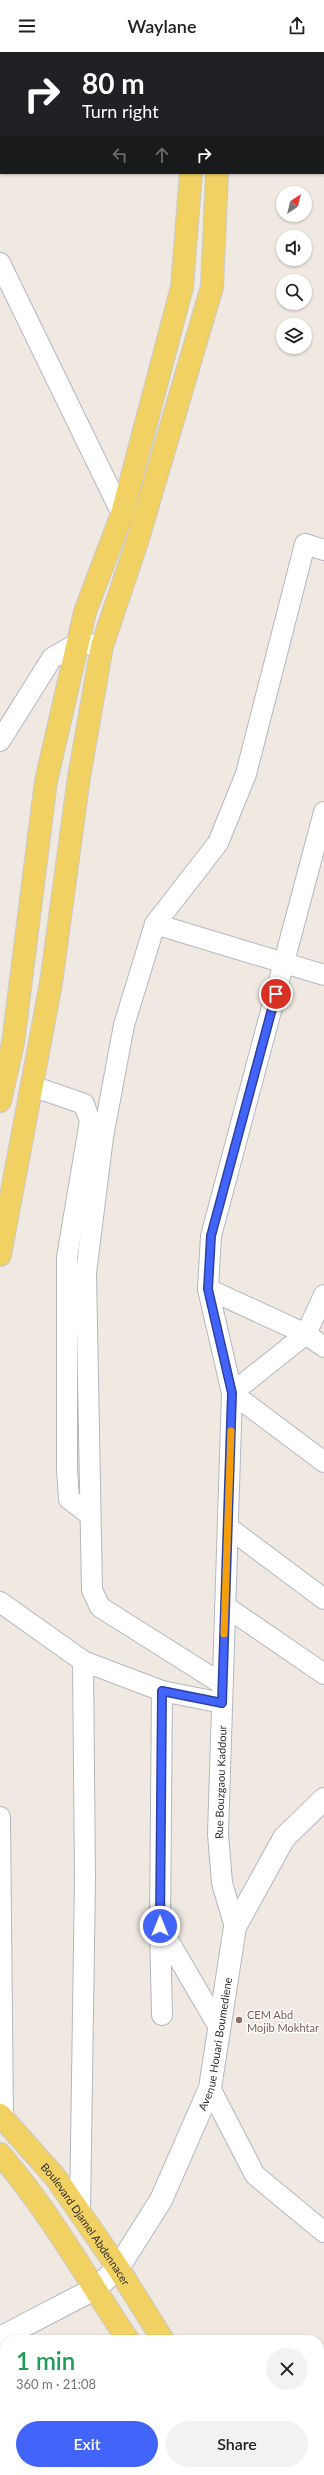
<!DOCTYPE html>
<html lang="en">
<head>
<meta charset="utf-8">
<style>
	body { margin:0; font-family:Lato,sans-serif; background:#f2f2f2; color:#202124; height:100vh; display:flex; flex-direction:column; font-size:15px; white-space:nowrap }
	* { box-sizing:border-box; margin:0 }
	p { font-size:13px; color:#757577 }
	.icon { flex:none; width:22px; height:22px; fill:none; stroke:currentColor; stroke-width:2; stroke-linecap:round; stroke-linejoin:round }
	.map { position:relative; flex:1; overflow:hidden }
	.sheet { position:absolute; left:0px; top:2283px; width:324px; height:140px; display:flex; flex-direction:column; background:#fff; border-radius:16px 16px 0 0; box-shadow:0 1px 3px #0004 }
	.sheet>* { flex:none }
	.hud { position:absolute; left:0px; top:0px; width:324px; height:122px; box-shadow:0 1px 3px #0004; background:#202124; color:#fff; overflow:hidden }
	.needle { width:26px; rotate:35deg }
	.buttons { position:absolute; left:276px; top:134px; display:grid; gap:8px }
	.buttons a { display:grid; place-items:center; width:36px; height:36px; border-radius:50%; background:#fff; box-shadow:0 1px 3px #0004; font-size:20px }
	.pin { position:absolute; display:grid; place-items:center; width:34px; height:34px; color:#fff; margin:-17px; border:2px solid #fff; border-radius:50%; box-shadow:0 1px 4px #0007 }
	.me { position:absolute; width:44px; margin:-22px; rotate:0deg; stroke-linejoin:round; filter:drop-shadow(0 0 3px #0008) }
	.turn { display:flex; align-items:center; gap:14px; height:84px; padding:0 16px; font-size:18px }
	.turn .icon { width:52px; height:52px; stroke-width:2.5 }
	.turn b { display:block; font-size:28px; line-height:34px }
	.lanes { display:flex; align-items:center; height:38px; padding:0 16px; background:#0003; justify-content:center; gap:20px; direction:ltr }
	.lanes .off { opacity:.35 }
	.round { display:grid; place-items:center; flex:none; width:42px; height:42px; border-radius:21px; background:#f2f2f2 }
	.head { display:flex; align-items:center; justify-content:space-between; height:68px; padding:0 16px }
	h1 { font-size:24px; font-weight:600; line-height:30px; color:#1e9e55 }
	.button { display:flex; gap:8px; margin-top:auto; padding:8px 16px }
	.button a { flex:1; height:46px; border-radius:24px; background:#4264fb; color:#fff; font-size:16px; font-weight:600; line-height:46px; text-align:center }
	.button a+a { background:#f2f2f2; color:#202124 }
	header { display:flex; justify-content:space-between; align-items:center; height:52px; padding:0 16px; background:#fff; font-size:18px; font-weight:600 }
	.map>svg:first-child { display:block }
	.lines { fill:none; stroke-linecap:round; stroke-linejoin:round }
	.street-casing { stroke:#b4b7c1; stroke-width:22 }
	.secondary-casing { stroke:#b4b7c1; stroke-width:24 }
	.primary-casing { stroke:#c9c9c9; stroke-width:24 }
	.street { stroke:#fff; stroke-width:20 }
	.secondary { stroke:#fff; stroke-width:22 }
	.primary { stroke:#f2d163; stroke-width:22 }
	.route-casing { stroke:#2b41a3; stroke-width:10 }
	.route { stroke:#4264fb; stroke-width:7 }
	.slow { stroke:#f59e0b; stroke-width:7 }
	.education-dot { fill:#8d6e63; stroke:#fff; stroke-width:1.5 }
	.labels { text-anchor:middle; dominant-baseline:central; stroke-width:3; stroke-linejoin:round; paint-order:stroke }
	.street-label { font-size:11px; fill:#2e2e2e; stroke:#fff }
	.education-label { font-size:11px; fill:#785e54; stroke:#fff; text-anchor:start }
</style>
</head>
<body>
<header><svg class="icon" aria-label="menu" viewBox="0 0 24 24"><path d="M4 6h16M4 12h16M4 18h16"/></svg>Waylane<svg class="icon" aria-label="share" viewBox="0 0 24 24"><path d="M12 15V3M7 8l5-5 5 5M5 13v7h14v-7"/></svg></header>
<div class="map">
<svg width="324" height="2423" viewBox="0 0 324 2423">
	<rect width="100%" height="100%" fill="#efe9e1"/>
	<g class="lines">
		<g class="street-casing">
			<g id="street">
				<path d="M 323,8 L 324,9"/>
				<path d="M 0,211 L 122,462"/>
				<path d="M 0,689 L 52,606 L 78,591 L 102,594"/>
				<path d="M 155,872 L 324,923"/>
				<path d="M 32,1034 L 84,1052 L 90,1069 L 67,1205 L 67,1417 L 69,1447 L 90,1463"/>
				<path d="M 208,1237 L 306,1282 L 324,1295"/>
				<path d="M 324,1243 L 306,1282 L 232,1341 L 324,1410"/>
				<path d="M 229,1476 L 324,1547"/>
				<path d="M 0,1550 L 83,1609 L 162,1639 L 222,1651"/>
				<path d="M 225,1554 L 324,1622"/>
				<path d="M 222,1632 L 100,1555 L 92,1538 L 86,1221 L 103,1085 L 124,973 L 155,872 L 218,791 L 246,722 L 305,492 L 324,498"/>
				<path d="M 162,1639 L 160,1874 L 162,1963"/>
				<path d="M 0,1765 L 3,2065 L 0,2070"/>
				<path id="s1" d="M 235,1875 L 222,1831 L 218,1782 L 232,1341 L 208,1237 L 211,1184 L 324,760"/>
				<path d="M 161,1876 L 220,1977"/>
				<path d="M 210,2036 L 255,2123 L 324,2180"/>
				<path d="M 80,2162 L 85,1826 L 83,1609"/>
				<path d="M 113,2418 L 114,2418"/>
				<path d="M 76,2423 L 77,2418"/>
			</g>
		</g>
		<g class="secondary-casing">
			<g id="secondary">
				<path id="s2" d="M 0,2286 L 96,2236 L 118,2216 L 161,2148 L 210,2036 L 235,1875 L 284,1786 L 324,1747"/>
			</g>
		</g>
		<g class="primary-casing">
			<g id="primary">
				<path d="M 192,0 L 192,1"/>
				<path d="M 213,0 L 214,1"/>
				<path d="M 0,1049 L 13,991 L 46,729 L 85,560 L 122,462 L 182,235 L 191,121"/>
				<path d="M 0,1203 L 51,931 L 79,725 L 102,594 L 137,490 L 212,235 L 217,121"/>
				<path id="s3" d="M 0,2063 L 56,2126 L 118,2216 L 163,2288"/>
				<path d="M 0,2102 C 50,2160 86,2225 128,2288"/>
				<path d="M 224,2418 L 228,2423"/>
				<path d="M 262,2418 L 267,2423"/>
			</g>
		</g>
		<use href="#street" class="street"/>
		<use href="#secondary" class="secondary"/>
		<use href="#primary" class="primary"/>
	</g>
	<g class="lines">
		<g class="route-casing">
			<path id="route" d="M 160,1874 L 162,1639 L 222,1651 L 232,1341 L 208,1237 L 211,1184 L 276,942"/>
		</g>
		<use href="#route" class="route"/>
		<path class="slow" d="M 224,1582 L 231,1379"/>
	</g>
	<circle class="education-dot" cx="239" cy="1968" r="4"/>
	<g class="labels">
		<g class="street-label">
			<text stroke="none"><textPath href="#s1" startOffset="147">Rue Bouzgaou Kaddour</textPath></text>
			<text stroke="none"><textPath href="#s2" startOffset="385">Avenue Houari Boumediene</textPath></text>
			<text stroke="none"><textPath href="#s3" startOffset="139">Boulevard Djamel Abdennacer</textPath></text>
		</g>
		<g class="education-label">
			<text x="247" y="1962">CEM Abd<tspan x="247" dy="13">Mojib Mokhtar</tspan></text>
		</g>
	</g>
</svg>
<div class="buttons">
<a><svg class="needle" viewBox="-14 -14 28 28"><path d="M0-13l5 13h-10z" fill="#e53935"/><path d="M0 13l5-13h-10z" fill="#757577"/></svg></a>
<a><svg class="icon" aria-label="sound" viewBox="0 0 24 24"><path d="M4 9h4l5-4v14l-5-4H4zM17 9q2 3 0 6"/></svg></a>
<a><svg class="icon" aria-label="search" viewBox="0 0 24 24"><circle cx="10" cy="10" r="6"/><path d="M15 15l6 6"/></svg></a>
<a><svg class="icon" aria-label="layers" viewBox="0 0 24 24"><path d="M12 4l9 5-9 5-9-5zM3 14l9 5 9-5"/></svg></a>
</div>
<div class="pin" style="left:276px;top:942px;background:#d93025"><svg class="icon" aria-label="arrive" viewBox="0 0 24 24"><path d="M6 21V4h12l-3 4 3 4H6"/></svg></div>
<svg class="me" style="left:160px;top:1874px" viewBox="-20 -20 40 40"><circle r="17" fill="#4264fb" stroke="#fff" stroke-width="3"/><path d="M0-11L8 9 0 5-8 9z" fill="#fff"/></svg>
<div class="hud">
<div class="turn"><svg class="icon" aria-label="right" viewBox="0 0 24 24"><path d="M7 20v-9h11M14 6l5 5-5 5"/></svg><div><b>80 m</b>Turn right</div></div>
<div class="lanes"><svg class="icon off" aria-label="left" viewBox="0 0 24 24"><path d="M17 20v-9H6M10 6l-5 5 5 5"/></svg><svg class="icon off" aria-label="ahead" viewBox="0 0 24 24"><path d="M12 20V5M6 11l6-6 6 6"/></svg><svg class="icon" aria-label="right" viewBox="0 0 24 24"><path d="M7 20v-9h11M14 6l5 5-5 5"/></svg></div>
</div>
<section class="sheet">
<div class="head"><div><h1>1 min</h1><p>360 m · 21:08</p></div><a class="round"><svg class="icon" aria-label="close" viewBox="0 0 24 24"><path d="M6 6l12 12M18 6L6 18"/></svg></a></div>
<div class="button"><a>Exit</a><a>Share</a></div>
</section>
</div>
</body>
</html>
